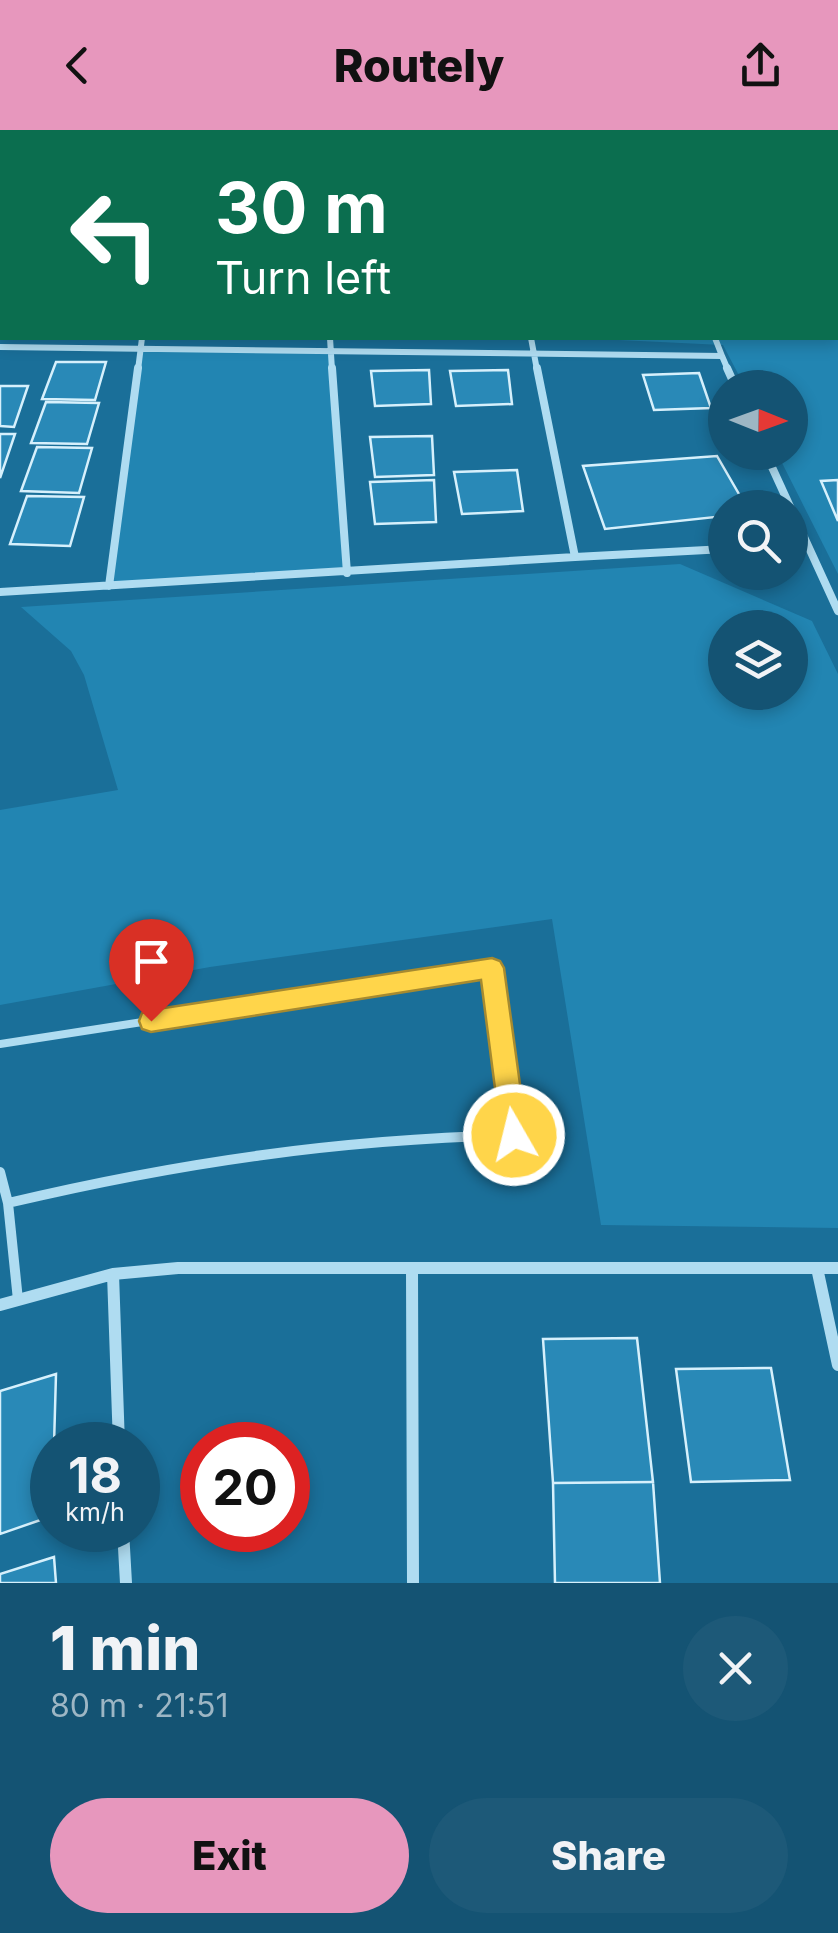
<!DOCTYPE html>
<html lang="en">
<head>
<meta charset="utf-8">
<style>
	body { margin:0; font-family:Inter,sans-serif; background:#1d5978; color:#f1f3f6; height:100vh; display:flex; flex-direction:column; font-size:38px; white-space:nowrap }
	* { box-sizing:border-box; margin:0 }
	p { font-size:32px; color:#9db6c4 }
	.icon { flex:none; width:55px; height:55px; fill:none; stroke:currentColor; stroke-width:2; stroke-linecap:round; stroke-linejoin:round }
	.map { position:relative; height:1453px; overflow:hidden }
	.details { display:flex; flex-direction:column; background:#145373; flex:1 }
	.details>* { flex:none }
	.hud { position:absolute; left:0px; top:0px; width:840px; height:210px; box-shadow:0 5px 15px #0003; background:#0b6e4f; color:#fff; overflow:hidden }
	.needle { width:65px; rotate:91deg }
	.fabs { position:absolute; left:708px; top:240px; display:grid; gap:20px }
	.fabs a { display:grid; place-items:center; width:100px; height:100px; border-radius:50%; background:#145373; box-shadow:0 5px 15px #0003; font-size:50px }
	.speed { position:absolute; left:30px; top:1292px; display:flex; gap:20px; font-size:50px; font-weight:700; text-align:center }
	.speed>* { display:grid; place-content:center; width:130px; height:130px; border-radius:50%; background:#145373; box-shadow:0 5px 15px #0003; line-height:1 }
	.speed small { font-size:25px; font-weight:400 }
	.speed .limit { border:15px solid #d22; background:#fff; color:#111 }
	.pin { position:absolute; display:grid; place-items:center; width:85px; height:85px; color:#fff; margin:-102px -42px; border-radius:50% 50% 50% 0; rotate:-45deg; box-shadow:0 0 10px #0007 }
	.pin .icon { rotate:45deg }
	.me { position:absolute; width:110px; margin:-55px; rotate:352deg; stroke-linejoin:round; filter:drop-shadow(0 0 8px #0008) }
	.turn { display:flex; align-items:center; gap:35px; height:210px; padding:0 50px; font-size:45px }
	.turn .icon { width:130px; height:130px; stroke-width:2.5 }
	.turn b { display:block; font-size:70px; line-height:85px }
	.round { display:grid; place-items:center; flex:none; width:105px; height:105px; border-radius:52px; background:#1d5978 }
	.overview { display:flex; align-items:center; justify-content:space-between; height:170px; padding:0 50px }
	h1 { font-size:60px; font-weight:800; line-height:75px }
	.button { display:flex; gap:20px; margin-top:auto; padding:20px 50px }
	.button a { flex:1; height:115px; border-radius:60px; background:#e797bd; color:#111; font-size:40px; font-weight:800; line-height:115px; text-align:center }
	.button a+a { background:#1d5978; color:#f1f3f6 }
	header { display:flex; justify-content:space-between; align-items:center; height:130px; padding:0 50px; background:#e797bd; color:#111; font-size:45px; font-weight:800 }
	.map>svg:first-child { display:block }
	.green { fill:#2285b2; fill-rule:evenodd }
	.building { fill:#2989b7; stroke:#d6f0fc; stroke-width:2.5 }
	.lines { fill:none; stroke-linecap:round; stroke-linejoin:round }
	.lane-far1 { stroke:#afdcf1; stroke-width:8 }
	.lane { stroke:#afdcf1; stroke-width:10 }
	.street-far2 { stroke:#afdcf1; stroke-width:6 }
	.street-far1 { stroke:#afdcf1; stroke-width:8 }
	.street { stroke:#afdcf1; stroke-width:12 }
	.secondary { fill:#ddf1fc; fill-rule:evenodd }
	.route { fill:#ffd54a; stroke:#a68a30; stroke-width:2.5 }
</style>
</head>
<body>
<header><svg class="icon" aria-label="back" viewBox="0 0 24 24"><path d="M15 5l-7 7 7 7"/></svg>Routely<svg class="icon" aria-label="share" viewBox="0 0 24 24"><path d="M12 15V3M7 8l5-5 5 5M5 13v7h14v-7"/></svg></header>
<div class="map">
<svg width="838" height="1453" viewBox="0 0 838 1453">
	<rect width="100%" height="100%" fill="#1a6f99"/>
	<path class="green" d="M 838,16 L 838,444 L 777,323 L 790,322 L 790,258 L 745,257 L 723,215 L 577,208 L 838,208 Z
		M 140,218 L 333,221 L 347,443 L 109,456 Z
		M 680,434 L 812,491 L 838,544 L 838,1098 L 601,1095 L 552,789 L 210,837 L 0,875 L 0,680 L 118,660 L 84,545 L 71,521 L 21,477 ZM 725,498 L 790,498 L 790,562 L 725,562 Z"/>
	<path class="building" d="M 56,232 L 106,232 L 95,270 L 42,269 Z
		M 429,240 L 431,274 L 375,276 L 371,241 Z
		M 508,240 L 512,274 L 456,276 L 450,241 Z
		M 699,243 L 711,278 L 654,280 L 643,245 Z
		M 0,256 L 28,256 L 14,297 L 0,296 Z
		M 46,272 L 99,273 L 87,314 L 31,313 Z
		M 0,304 L 15,304 L 0,348 Z
		M 432,306 L 434,345 L 375,347 L 370,307 Z
		M 37,317 L 92,318 L 79,363 L 21,361 Z
		M 717,326 L 747,378 L 725,378 L 725,386 L 605,399 L 583,336 Z
		M 517,340 L 523,381 L 462,384 L 454,342 Z
		M 434,350 L 436,392 L 375,394 L 370,352 Z
		M 838,350 L 838,391 L 821,351 Z
		M 27,366 L 84,367 L 70,416 L 10,414 Z
		M 637,1208 L 653,1352 L 553,1353 L 543,1209 Z
		M 771,1238 L 790,1350 L 691,1352 L 676,1239 Z
		M 56,1244 L 52,1386 L 0,1404 L 0,1261 Z
		M 653,1352 L 660,1453 L 555,1453 L 553,1353 Z
		M 54,1427 L 56,1453 L 0,1453 L 0,1444 Z"/>
	<g class="lines">
		<path class="lane-far1" d="M 0,914 L 492,838 L 506,944"/>
		<path class="lane" d="M 0,1042 L 8,1073 L 18,1170
			M 8,1073 C 182,1032 335,1010 514,1005 L 506,941"/>
		<path class="street-far2" d="M 10,0 L 46,2
			M 694,2 L 699,0
			M 330,208 L 332,240
			M 531,208 L 537,240
			M 715,208 L 722,226
			M 0,217 L 722,226 L 728,240
			M 138,240 L 142,208"/>
		<path class="street-far1" d="M 332,238 L 347,443
			M 727,238 L 736,258
			M 765,322 L 838,481
			M 575,427 L 725,419
			M 109,456 L 138,238
			M 0,462 L 575,427 L 537,238"/>
		<path class="street" d="M 817,1138 L 838,1235
			M 412,1139 L 413,1453
			M 113,1144 L 119,1315
			M 0,1175 L 113,1144 L 178,1138 L 838,1138
			M 123,1400 L 126,1453"/>
		<path class="secondary" d="M 0,35 L 2,35 L 2,42 L 0,42 Z"/>
	</g>
	<path class="route" d="M 492,828 L 500,831 L 504,838 L 527,1005 L 523,1014 L 514,1017 L 505,1014 L 501,1005 L 481,850 L 151,902 L 142,899 L 139,891 L 142,883 L 151,880 Z"/>
</svg>
<div class="fabs">
<a><svg class="needle" viewBox="-14 -14 28 28"><path d="M0-13l5 13h-10z" fill="#e53935"/><path d="M0 13l5-13h-10z" fill="#9db6c4"/></svg></a>
<a><svg class="icon" aria-label="search" viewBox="0 0 24 24"><circle cx="10" cy="10" r="6"/><path d="M15 15l6 6"/></svg></a>
<a><svg class="icon" aria-label="layers" viewBox="0 0 24 24"><path d="M12 4l9 5-9 5-9-5zM3 14l9 5 9-5"/></svg></a>
</div>
<div class="speed"><div>18<small>km/h</small></div><div class="limit">20</div></div>
<div class="pin" style="left:151px;top:891px;background:#d93025"><svg class="icon" aria-label="arrive" viewBox="0 0 24 24"><path d="M6 21V4h12l-3 4 3 4H6"/></svg></div>
<svg class="me" style="left:514px;top:1005px" viewBox="-20 -20 40 40"><circle r="17" fill="#ffd54a" stroke="#fff" stroke-width="3"/><path d="M0-11L8 9 0 5-8 9z" fill="#fff"/></svg>
<div class="hud">
<div class="turn"><svg class="icon" aria-label="left" viewBox="0 0 24 24"><path d="M17 20v-9H6M10 6l-5 5 5 5"/></svg><div><b>30 m</b>Turn left</div></div>
</div>
</div>
<section class="details">
<div class="overview"><div><h1>1 min</h1><p>80 m · 21:51</p></div><a class="round"><svg class="icon" aria-label="close" viewBox="0 0 24 24"><path d="M6 6l12 12M18 6L6 18"/></svg></a></div>
<div class="button"><a>Exit</a><a>Share</a></div>
</section>
</body>
</html>
